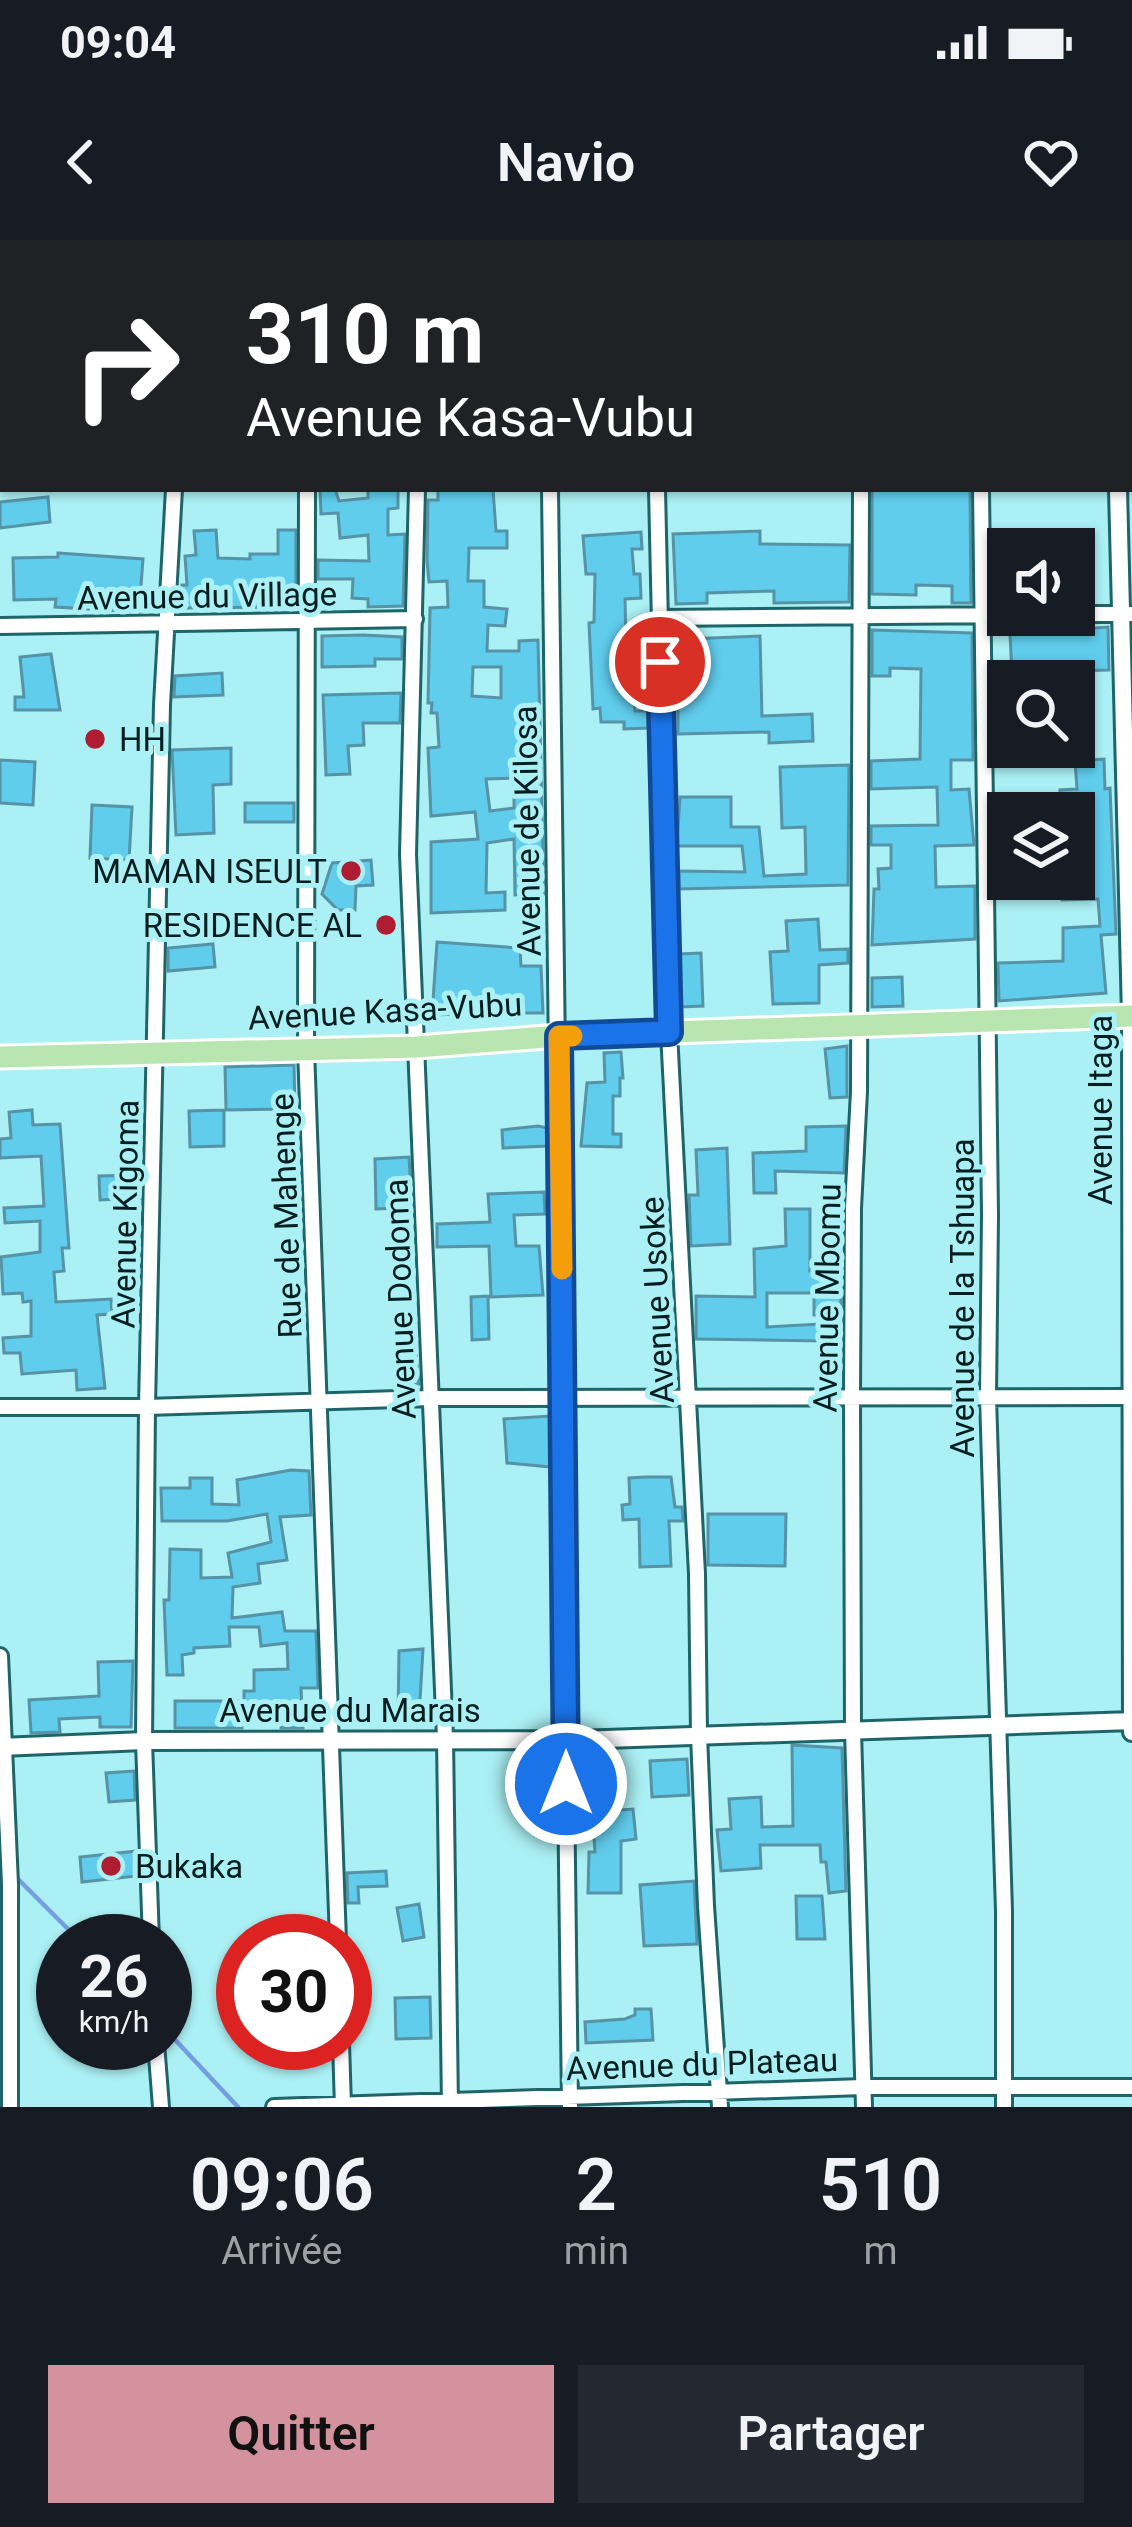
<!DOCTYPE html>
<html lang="fr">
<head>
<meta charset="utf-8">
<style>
	body { margin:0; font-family:Roboto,sans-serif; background:#242831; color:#f1f3f6; height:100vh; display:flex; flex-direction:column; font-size:45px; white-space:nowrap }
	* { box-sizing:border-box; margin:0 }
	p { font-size:39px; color:#9ea1a6 }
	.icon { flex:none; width:66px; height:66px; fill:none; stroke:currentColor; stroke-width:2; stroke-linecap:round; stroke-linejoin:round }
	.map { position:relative; height:1867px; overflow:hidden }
	.side { display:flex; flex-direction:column; background:#171b24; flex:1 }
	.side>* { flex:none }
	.guide { position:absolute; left:0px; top:0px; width:1134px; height:252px; box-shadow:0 3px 9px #0004; background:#202124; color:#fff; overflow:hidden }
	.fabs { position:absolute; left:987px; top:288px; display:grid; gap:24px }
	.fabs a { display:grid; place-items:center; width:108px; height:108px; border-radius:0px; background:#171b24; box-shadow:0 3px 9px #0004; font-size:60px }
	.speed { position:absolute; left:36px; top:1674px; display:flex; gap:24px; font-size:60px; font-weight:700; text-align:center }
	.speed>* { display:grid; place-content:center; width:156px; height:156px; border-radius:50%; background:#171b24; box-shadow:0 3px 9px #0004; line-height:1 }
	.speed small { font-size:30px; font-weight:400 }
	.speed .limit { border:18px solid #d22; background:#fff; color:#111 }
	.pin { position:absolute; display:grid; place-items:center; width:102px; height:102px; color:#fff; margin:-51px; border:6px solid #fff; border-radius:50%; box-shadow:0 3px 12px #0007 }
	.me { position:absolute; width:132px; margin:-66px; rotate:0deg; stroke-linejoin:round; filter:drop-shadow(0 0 9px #0008) }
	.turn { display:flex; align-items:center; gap:42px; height:252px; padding:0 48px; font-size:54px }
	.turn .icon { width:156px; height:156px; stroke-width:2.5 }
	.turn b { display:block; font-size:84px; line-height:102px }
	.eta { display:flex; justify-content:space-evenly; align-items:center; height:204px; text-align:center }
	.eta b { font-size:72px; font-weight:600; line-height:84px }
	.cta { display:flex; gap:24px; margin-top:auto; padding:24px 48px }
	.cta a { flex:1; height:138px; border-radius:0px; background:#d4929e; color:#111; font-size:48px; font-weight:600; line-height:138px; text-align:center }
	.cta a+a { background:#242831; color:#f1f3f6 }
	.status { display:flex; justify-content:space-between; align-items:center; height:84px; padding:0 60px; background:#171b24; direction:ltr }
	.status svg { height:33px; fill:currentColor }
	header { display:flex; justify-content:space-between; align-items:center; height:156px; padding:0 48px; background:#171b24; font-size:54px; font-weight:600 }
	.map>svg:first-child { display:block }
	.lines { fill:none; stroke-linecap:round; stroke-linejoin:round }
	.stream { stroke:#759ee1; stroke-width:4.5 }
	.building { fill:#60cded; stroke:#5693a6; stroke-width:3; fill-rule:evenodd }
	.minor-casing { stroke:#1d6569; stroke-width:20 }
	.tertiary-casing { stroke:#1d6569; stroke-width:22 }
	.primary-casing { stroke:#fff; stroke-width:27 }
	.minor { stroke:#fff; stroke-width:14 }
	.tertiary { stroke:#fff; stroke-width:16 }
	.primary { stroke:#b9e5b0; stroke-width:21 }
	.route-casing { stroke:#114b97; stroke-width:30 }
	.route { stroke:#1a73e8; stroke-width:21 }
	.slow { stroke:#f59e0b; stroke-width:21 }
	.poi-dot { fill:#b01c32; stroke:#abf0f4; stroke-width:4.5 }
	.labels { text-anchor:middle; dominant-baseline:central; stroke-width:10; stroke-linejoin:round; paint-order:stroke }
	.street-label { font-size:33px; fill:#021e20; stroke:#abf0f4 }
	.poi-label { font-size:33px; fill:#021e20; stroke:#abf0f4; text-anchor:start }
</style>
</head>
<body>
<div class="status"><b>09:04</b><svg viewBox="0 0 49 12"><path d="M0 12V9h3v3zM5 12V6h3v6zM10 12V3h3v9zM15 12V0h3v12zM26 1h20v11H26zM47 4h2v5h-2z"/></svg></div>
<header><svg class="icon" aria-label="back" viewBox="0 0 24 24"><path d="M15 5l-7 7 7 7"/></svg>Navio<svg class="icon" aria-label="heart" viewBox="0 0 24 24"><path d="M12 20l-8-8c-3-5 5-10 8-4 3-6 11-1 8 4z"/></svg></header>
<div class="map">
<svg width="1132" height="1867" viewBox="0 0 1132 1867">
	<rect width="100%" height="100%" fill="#abf0f4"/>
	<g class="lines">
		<path class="stream" d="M 16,1637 L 80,1701
			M 165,1789 L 238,1867"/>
	</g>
	<path class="building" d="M 320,249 L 335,249 L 339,261 L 368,258 L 368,249 L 398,249 L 398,268 L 388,269 L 388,295 L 405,294 L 403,366 L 368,367 L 368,359 L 352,358 L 353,339 L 318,339 L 318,320 L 369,321 L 368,295 L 340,298 L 338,273 L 321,274 Z
		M 438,249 L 493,249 L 496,291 L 507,291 L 507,308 L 469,308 L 468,341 L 484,341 L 484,367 L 507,369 L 505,386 L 488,385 L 487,411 L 519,411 L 519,401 L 538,400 L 544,654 L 515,655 L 514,599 L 487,603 L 486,653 L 505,652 L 505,670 L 431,673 L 431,602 L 478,599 L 475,572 L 431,576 L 428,508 L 439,507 L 437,473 L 431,473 L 432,463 L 428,463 L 430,368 L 448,367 L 447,341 L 429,342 L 427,320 L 428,260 L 438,260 ZM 473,427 L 501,427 L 501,458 L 472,456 ZM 514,538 L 514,568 L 490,571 L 486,539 Z
		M 872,249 L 970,249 L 971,363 L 952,363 L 952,346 L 916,345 L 916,355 L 872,354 Z
		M 48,257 L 50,282 L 0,288 L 0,262 Z
		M 216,290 L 218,318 L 250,319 L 250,314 L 278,314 L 278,290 L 296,290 L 296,367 L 182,368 L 182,345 L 187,345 L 185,316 L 196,315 L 194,291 Z
		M 760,291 L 760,304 L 850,305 L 849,362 L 774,363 L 774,351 L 707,353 L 707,363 L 676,364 L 673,294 Z
		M 641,292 L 642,309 L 632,309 L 634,334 L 640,334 L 641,358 L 625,359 L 626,402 L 646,401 L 646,415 L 614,416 L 615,445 L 633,444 L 635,471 L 648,471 L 648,488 L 624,489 L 624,482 L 601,482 L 600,468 L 593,469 L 589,383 L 594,382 L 595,334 L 586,334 L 583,296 Z
		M 58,313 L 143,319 L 139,372 L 55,367 L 56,359 L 14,360 L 13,318 L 58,317 Z
		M 1108,387 L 1109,430 L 1070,431 L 1071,440 L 1066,441 L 1049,441 L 1048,431 L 1012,434 L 1010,394 Z
		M 872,390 L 972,393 L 973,520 L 951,520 L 951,550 L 969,549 L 974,605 L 935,606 L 936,647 L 975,646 L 975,699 L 872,705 L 874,649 L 879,649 L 878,629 L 891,628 L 891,605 L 871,605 L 871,586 L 938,585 L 937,547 L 871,549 L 871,521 L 920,519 L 921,429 L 890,428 L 890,436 L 872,436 Z
		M 363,395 L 402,397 L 402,419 L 375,419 L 375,426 L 322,427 L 322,396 Z
		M 760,396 L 762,476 L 812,474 L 813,501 L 769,503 L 769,492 L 678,494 L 678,465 L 685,464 L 684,432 L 690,432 L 688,399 Z
		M 51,414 L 60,470 L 15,470 L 15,457 L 24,457 L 20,417 Z
		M 222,433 L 223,455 L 174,457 L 175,436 Z
		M 401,453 L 400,483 L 363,483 L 364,505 L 348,506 L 350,534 L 326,535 L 323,455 Z
		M 231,508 L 231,544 L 213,545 L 214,593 L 176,595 L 172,510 Z
		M 1104,519 L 1105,549 L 1110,548 L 1116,694 L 1101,695 L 1106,753 L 999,761 L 998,723 L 1063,721 L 1063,688 L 1100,686 L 1098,659 L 1062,660 L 1062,639 L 1074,639 L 1074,573 L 1060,573 L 1060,550 L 1077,549 L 1075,521 Z
		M 0,520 L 35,522 L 33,565 L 0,563 Z
		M 849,525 L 848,645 L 679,649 L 679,631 L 745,632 L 742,606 L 677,606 L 680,557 L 731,557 L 731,587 L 759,587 L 764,636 L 806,634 L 805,587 L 782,588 L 780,527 Z
		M 245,563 L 294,563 L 294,582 L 245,582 Z
		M 92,565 L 132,567 L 129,620 L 90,618 Z
		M 371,620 L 373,645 L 356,646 L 355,670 L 338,670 L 322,654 L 332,623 Z
		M 818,679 L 820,710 L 848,709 L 848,723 L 819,725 L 819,763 L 773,764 L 770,712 L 788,711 L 786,681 Z
		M 437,702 L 520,708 L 521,726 L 541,726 L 543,773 L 522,773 L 521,760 L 495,760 L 496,773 L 432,775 Z
		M 213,704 L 215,727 L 168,731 L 168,708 Z
		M 701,713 L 703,766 L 680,767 L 679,714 Z
		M 902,737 L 903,766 L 872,767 L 872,738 Z
		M 847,806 L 847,857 L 830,858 L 825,809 Z
		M 621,812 L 623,838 L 620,838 L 620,856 L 613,856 L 613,894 L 621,894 L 621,907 L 581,906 L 587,843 L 605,842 L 604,813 Z
		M 294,825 L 295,869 L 226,870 L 225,827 Z
		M 32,870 L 33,885 L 60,884 L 69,1008 L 62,1008 L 64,1031 L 54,1032 L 56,1062 L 111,1059 L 112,1074 L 97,1075 L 105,1148 L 77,1150 L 76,1130 L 22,1134 L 20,1113 L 4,1113 L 3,1098 L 31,1096 L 31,1061 L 23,1062 L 22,1053 L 3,1054 L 1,1017 L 40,1012 L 40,981 L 5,983 L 4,968 L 44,966 L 41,916 L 0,918 L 0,899 L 11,898 L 9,872 Z
		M 224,870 L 224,906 L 190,907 L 189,871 Z
		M 538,886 L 547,888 L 547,906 L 503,908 L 502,890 Z
		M 846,886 L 844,933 L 775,931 L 776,953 L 754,953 L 753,913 L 806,911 L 806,887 Z
		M 727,908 L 730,1004 L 691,1006 L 689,955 L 698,955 L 696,910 Z
		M 409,917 L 411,950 L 400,950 L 401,968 L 376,969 L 375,919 Z
		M 139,935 L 140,958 L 100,960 L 99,936 Z
		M 544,952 L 545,974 L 514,975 L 516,1006 L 539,1006 L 543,1055 L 491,1057 L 489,1006 L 437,1007 L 437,984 L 490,982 L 488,954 Z
		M 785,969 L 810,969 L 810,1031 L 841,1031 L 841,1074 L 814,1075 L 814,1053 L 767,1053 L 767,1087 L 820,1084 L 821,1101 L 696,1099 L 696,1056 L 755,1057 L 754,1009 L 786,1006 Z
		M 488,1056 L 489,1099 L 472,1100 L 471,1057 Z
		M 414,1091 L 419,1144 L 401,1145 L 400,1100 L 414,1099 Z
		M 550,1176 L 551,1227 L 507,1223 L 504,1179 Z
		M 291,1230 L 309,1231 L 311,1275 L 280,1277 L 287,1320 L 258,1324 L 260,1343 L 233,1347 L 232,1378 L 282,1372 L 285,1391 L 316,1391 L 318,1448 L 301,1448 L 303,1488 L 281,1488 L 281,1478 L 242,1479 L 242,1488 L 175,1488 L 175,1461 L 244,1461 L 244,1451 L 254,1451 L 254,1430 L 288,1429 L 287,1403 L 261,1406 L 259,1387 L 229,1387 L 230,1406 L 194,1408 L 194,1413 L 182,1415 L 183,1435 L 167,1435 L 164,1360 L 169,1360 L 170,1309 L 201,1310 L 201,1338 L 232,1337 L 228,1313 L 271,1302 L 267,1274 L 227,1281 L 162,1281 L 161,1248 L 190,1248 L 190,1238 L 212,1238 L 212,1264 L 239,1265 L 237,1240 Z
		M 645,1237 L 671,1237 L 675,1267 L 682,1267 L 683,1281 L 669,1281 L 671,1326 L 640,1327 L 639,1279 L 623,1280 L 622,1265 L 630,1264 L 629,1238 Z
		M 708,1274 L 786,1274 L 785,1326 L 708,1325 Z
		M 423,1409 L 419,1477 L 398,1477 L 399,1411 Z
		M 133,1421 L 131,1487 L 100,1487 L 100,1477 L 59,1479 L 60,1492 L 31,1493 L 29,1460 L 99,1456 L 98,1422 Z
		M 792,1505 L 842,1508 L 846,1651 L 829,1653 L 826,1622 L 821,1622 L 820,1605 L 760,1605 L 761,1628 L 721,1631 L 717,1590 L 731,1589 L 729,1559 L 761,1557 L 762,1587 L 793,1586 Z
		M 687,1519 L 689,1555 L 652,1557 L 650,1521 Z
		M 134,1531 L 135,1560 L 109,1562 L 106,1533 Z
		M 633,1569 L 636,1599 L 621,1601 L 621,1653 L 588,1653 L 589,1612 L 595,1612 L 592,1572 Z
		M 137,1611 L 137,1636 L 82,1642 L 80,1617 Z
		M 386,1631 L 387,1646 L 358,1647 L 359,1663 L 348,1663 L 347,1633 Z
		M 694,1641 L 697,1704 L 644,1706 L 640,1645 Z
		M 796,1656 L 822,1656 L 825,1699 L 797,1699 Z
		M 419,1664 L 424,1697 L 403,1701 L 397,1668 Z
		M 430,1757 L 431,1798 L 396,1799 L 395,1758 Z
		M 635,1769 L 651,1769 L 653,1800 L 586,1803 L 585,1782 L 625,1779 L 635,1775 Z"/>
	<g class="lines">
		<g class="minor-casing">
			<path id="minor" d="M 181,0 L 182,3
				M 310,0 L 310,3
				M 409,0 L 409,3
				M 547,0 L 547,3
				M 652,0 L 653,3
				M 860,0 L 860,3
				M 979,0 L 979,3
				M 1131,76 L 1132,76
				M 0,85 L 3,85
				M 307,249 L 306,809 L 338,1701
				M 417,249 L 408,614 L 445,1498 L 450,1867
				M 550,249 L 570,1867
				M 657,249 L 669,792 L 697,1334 L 699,1495 L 706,1666 L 720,1867
				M 861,249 L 859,851 L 853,968 L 852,1156 L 853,1491 L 864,1867
				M 981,249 L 990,975 L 988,1157 L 1004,1671 L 1004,1867
				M 1074,374 L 1132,374
				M 659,378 L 1008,375
				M 0,386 L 415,379
				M 0,1167 L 147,1167 L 431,1158 L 1132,1157
				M 0,1416 L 10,1644 L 10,1867
				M 151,1701 L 144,1501 L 147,1167 L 162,465 L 174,249
				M 156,1803 L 161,1867
				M 341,1803 L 343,1867
				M 274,1867 L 863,1847 L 1132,1847"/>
		</g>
		<g class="tertiary-casing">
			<path id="tertiary" d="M 1114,0 L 1114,3
				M 1118,249 L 1131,776 L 1132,1492
				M 0,1507 L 144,1501 L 577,1500 L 1132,1481"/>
		</g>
		<g class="primary-casing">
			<path id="primary" d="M 0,817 L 417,807 L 559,796 L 1132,776"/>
		</g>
		<use href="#minor" class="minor"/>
		<use href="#tertiary" class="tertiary"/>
		<use href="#primary" class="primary"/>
	</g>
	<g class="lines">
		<g class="route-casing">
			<path id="route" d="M 566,1544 L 559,796 L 669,792 L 660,422"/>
		</g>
		<use href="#route" class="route"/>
		<path class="slow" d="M 562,1029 L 559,796 L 572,796"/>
	</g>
	<g class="poi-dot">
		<circle cx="95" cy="499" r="12"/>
		<circle cx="351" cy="631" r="12"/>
		<circle cx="386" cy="685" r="12"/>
		<circle cx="111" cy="1626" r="12"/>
	</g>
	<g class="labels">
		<g class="street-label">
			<text transform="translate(207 356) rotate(-1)">Avenue du Village</text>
			<text transform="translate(527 591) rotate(-91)">Avenue de Kilosa</text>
			<text transform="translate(385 771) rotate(-3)">Avenue Kasa-Vubu</text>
			<text transform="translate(1100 870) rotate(-90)">Avenue Itaga</text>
			<text transform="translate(125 974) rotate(-89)">Avenue Kigoma</text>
			<text transform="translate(286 976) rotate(-92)">Rue de Mahenge</text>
			<text transform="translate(827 1058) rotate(-89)">Avenue Mbomu</text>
			<text transform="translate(962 1058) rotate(-90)">Avenue de la Tshuapa</text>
			<text transform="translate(400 1059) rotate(-92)">Avenue Dodoma</text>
			<text transform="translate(657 1060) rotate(-93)">Avenue Usoke</text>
			<text x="350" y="1470">Avenue du Marais</text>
			<text transform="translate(702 1824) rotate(-2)">Avenue du Plateau</text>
		</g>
		<g class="poi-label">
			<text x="119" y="499">HH</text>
			<text x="327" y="631" text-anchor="end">MAMAN ISEULT</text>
			<text x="362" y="685" text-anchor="end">RESIDENCE AL</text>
			<text x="135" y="1626">Bukaka</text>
		</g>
	</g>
</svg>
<div class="fabs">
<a><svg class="icon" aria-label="sound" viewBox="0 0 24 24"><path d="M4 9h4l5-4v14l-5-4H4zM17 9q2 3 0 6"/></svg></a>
<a><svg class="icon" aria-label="search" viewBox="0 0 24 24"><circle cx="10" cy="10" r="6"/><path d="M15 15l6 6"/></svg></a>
<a><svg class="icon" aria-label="layers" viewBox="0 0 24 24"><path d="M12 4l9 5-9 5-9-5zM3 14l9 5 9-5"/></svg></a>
</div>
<div class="speed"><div>26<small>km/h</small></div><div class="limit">30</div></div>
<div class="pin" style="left:660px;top:422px;background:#d93025"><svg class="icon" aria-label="arrive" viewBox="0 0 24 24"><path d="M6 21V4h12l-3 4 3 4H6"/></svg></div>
<svg class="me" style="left:566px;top:1544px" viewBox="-20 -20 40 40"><circle r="17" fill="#1a73e8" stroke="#fff" stroke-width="3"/><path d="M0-11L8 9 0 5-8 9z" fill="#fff"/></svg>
<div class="guide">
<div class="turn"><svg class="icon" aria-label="right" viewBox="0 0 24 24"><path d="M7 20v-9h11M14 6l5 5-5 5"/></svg><div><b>310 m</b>Avenue Kasa-Vubu</div></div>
</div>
</div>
<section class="side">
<div class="eta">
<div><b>09:06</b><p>Arrivée</p></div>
<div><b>2</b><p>min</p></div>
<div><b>510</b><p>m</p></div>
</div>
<div class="cta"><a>Quitter</a><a>Partager</a></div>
</section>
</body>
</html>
